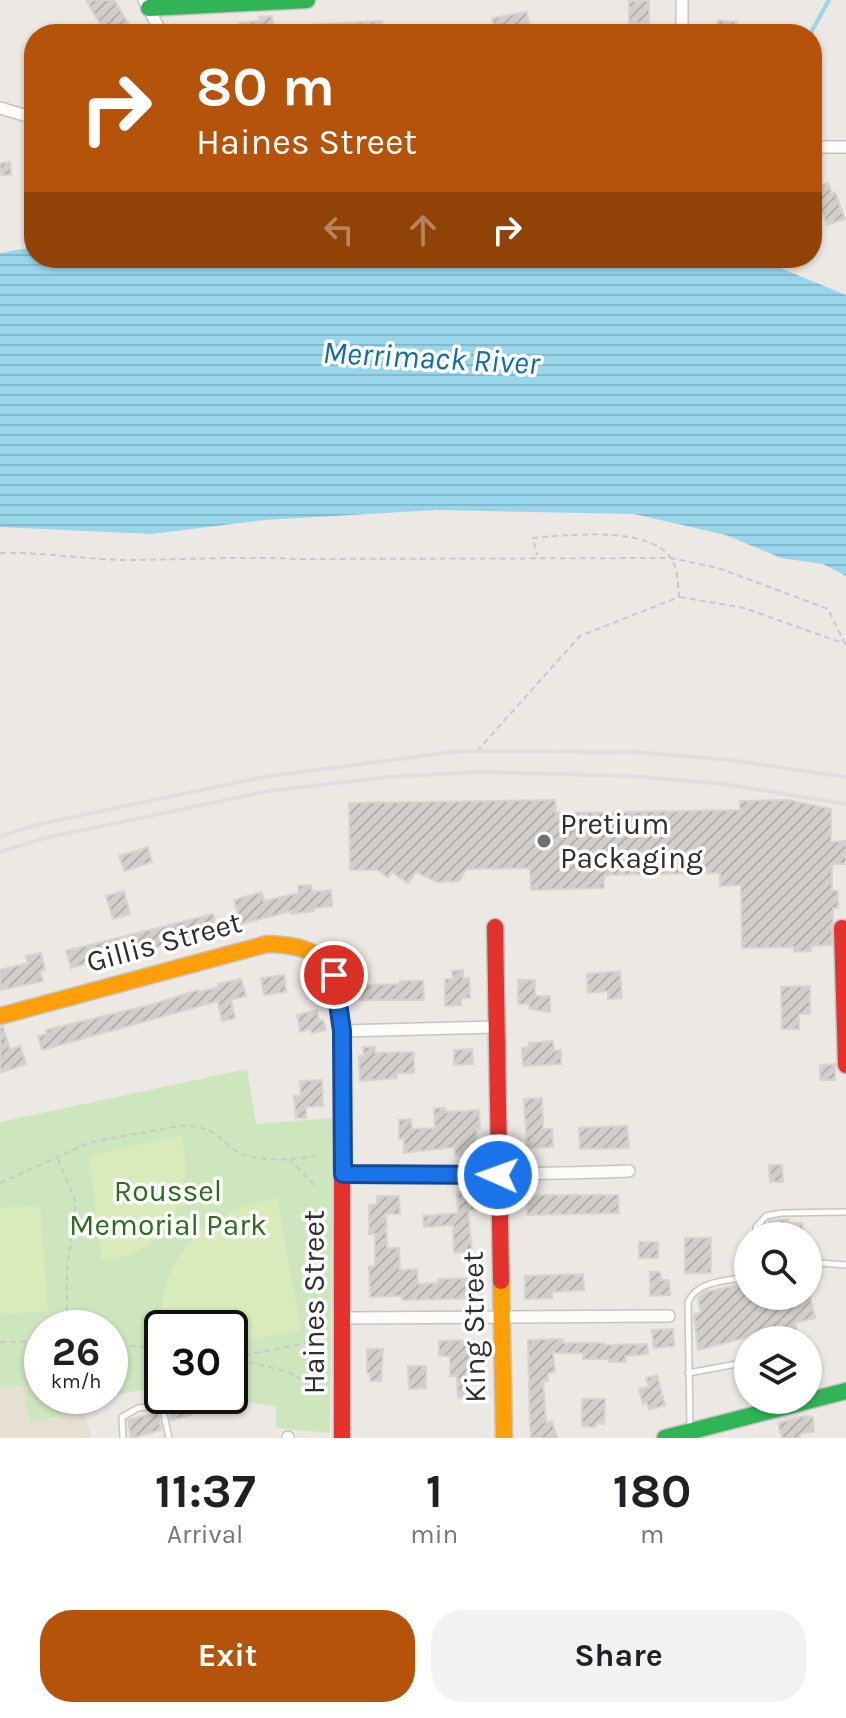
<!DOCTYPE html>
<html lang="en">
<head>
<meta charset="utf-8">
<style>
	body { margin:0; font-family:Karla,sans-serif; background:#f2f2f2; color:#202124; height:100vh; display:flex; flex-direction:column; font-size:30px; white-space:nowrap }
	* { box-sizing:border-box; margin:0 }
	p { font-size:26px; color:#757577 }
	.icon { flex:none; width:44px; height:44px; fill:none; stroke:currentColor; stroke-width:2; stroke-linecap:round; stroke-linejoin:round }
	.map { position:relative; height:1438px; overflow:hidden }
	.drawer { display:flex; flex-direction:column; background:#fff; flex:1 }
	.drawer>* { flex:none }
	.top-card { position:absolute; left:24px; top:24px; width:798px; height:244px; border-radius:32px; box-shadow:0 2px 6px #0004; background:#b45309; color:#fff; overflow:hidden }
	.fabs { position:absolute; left:734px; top:1222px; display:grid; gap:16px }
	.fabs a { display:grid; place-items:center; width:88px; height:88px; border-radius:50%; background:#fff; box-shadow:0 2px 6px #0004; font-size:40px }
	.speed { position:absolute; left:24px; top:1310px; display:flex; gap:16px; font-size:40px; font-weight:700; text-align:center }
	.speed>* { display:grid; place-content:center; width:104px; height:104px; border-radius:50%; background:#fff; box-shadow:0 2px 6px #0004; line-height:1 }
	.speed small { font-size:20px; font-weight:400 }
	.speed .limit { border:4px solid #111; border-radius:12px; background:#fff; color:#111 }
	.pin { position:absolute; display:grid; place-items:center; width:68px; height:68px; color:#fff; margin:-34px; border:4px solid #fff; border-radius:50%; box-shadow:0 2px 8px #0007 }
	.me { position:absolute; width:88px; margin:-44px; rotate:272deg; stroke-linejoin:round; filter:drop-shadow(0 0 6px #0008) }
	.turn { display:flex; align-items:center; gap:28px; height:168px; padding:0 40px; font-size:36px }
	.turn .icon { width:104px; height:104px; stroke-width:2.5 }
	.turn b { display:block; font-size:56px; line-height:68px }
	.lanes { display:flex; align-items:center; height:76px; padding:0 40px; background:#0003; justify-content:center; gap:40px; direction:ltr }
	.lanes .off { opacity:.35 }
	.eta { display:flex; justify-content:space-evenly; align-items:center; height:136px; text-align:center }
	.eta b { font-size:48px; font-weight:700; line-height:56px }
	.primary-button { display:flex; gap:16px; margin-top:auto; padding:16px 40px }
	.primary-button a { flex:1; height:92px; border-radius:32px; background:#b45309; color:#fff; font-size:32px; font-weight:700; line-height:92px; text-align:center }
	.primary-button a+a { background:#f2f2f2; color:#202124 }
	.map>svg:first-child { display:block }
	.education { fill:#e6e0d3 }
	.park { fill:#cee6be }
	.pitch { fill:#d9eabb }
	.water { fill:url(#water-rules) }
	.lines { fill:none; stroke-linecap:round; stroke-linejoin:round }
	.stream { stroke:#99d6ec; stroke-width:4 }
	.building { fill:url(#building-hatch); stroke:#d7d4d0; stroke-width:2 }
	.lane-casing { stroke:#c5c4c5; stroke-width:8 }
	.street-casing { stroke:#c5c4c5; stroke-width:14 }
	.fast-casing { stroke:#c5c4c5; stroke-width:19 }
	.slow-casing { stroke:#c5c4c5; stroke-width:19 }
	.jam-casing { stroke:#c5c4c5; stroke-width:19 }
	.path { stroke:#c9c9c8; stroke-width:2; stroke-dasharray:6 4; stroke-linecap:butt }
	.lane { stroke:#fcfcfb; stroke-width:5 }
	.street { stroke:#fcfcfb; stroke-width:11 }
	.fast { stroke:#30b455; stroke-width:16 }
	.slow { stroke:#ff9f0a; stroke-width:16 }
	.jam { stroke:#e5322d; stroke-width:16 }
	.rail { stroke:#dfdfe1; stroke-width:4 }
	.route-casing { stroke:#114b97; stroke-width:20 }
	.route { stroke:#1a73e8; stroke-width:14 }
	.poi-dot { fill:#706f6e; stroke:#fff; stroke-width:3 }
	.labels { text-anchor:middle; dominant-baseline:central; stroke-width:7; stroke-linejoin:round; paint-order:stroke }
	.poi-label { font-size:30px; fill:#2e2e2e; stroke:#fff; text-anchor:start }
	.street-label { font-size:30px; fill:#2e2e2e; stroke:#fff }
	.park-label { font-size:30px; fill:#2c6e1b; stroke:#fff }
	.water-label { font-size:32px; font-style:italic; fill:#0d6fa3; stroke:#fff }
</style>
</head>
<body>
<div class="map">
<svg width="846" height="1438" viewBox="0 0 846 1438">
	<defs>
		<pattern id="water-rules" width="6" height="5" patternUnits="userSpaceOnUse" patternTransform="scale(2)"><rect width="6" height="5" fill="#99d6ec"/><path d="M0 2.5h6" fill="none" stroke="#84b8cb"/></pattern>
		<pattern id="building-hatch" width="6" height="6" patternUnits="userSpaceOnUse" patternTransform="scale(2)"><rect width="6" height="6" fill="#d1cecb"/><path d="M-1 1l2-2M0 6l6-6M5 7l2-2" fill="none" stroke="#b4b1af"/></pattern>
	</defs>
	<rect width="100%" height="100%" fill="#ece8e4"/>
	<path class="education" d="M 42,1386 L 42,1396 L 81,1396 L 91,1438 L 0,1438 L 0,1387 Z"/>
	<path class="park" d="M 247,1069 L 256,1124 L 333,1118 L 330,1433 L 276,1428 L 276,1406 L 230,1400 L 230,1328 L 162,1328 L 162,1386 L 82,1402 L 81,1400 L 83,1410 L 30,1423 L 23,1390 L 42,1389 L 42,1396 L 110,1396 L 110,1328 L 42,1328 L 42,1386 L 0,1387 L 0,1122 Z"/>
	<path class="pitch" d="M 181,1135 C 196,1197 171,1253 102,1261 L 89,1156 Z
		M 277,1199 L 301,1330 L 236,1343 L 230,1343 L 230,1328 L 162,1328 C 163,1316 161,1302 164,1291 C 178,1236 223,1207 277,1199 Z
		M 40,1205 L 48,1311 L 0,1315 L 0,1208 Z"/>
	<path class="water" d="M 34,247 L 34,258 L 756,258 L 846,295 L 846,576 L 823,564 L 781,558 L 726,535 L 634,514 L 437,510 L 264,520 L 152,534 L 0,527 L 0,253 Z"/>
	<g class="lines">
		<path class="stream" d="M 810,34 L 829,0"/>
	</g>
	<path class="building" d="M 86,0 L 114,0 L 135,34 L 106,34 Z
		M 629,1 L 649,1 L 649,23 L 629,23 Z
		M 527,12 L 530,34 L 495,34 L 492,18 Z
		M 272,16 L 274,32 L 240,34 L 239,23 L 260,21 L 259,17 Z
		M 718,20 L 737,22 L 736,34 L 717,34 Z
		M 382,21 L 382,34 L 310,34 L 310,25 Z
		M 10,162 L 11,175 L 0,175 L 0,163 Z
		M 828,183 L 832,194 L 835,192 L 845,219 L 827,225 L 823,214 L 812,218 L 812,202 L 816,200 L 812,188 Z
		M 555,800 L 556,813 L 740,810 L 740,801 L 788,800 L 831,809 L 831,842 L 846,841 L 846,864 L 832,864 L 832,891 L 838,891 L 838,908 L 833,908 L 832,945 L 811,946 L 811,951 L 794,952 L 794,947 L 742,948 L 741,885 L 720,886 L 720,873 L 604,875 L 604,888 L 531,890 L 530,868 L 466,869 L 459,881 L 437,882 L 416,872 L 408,883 L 392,872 L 388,878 L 378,870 L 350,870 L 349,803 Z
		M 148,847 L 152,862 L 124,871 L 119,856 Z
		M 311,885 L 312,892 L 331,890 L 332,906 L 314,908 L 314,911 L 291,914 L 291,911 L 241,924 L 234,900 L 262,892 L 264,901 L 299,893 L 298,886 Z
		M 124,891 L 130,914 L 113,919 L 106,896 Z
		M 213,914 L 217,930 L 123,957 L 122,954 L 71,968 L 66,951 Z
		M 41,953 L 45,970 L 40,971 L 43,981 L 0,990 L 0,970 L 28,963 L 26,956 Z
		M 463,970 L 463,978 L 469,978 L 470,998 L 461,998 L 461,1005 L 445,1006 L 445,979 L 453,979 L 452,971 Z
		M 620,971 L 622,998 L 608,999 L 608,991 L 588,993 L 587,974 Z
		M 284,975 L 286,992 L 264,995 L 261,978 Z
		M 241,979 L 246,996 L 231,1000 L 235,1018 L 222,1021 L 218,1001 L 42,1050 L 38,1036 L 47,1034 L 46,1030 L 154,1004 L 198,990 L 199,992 L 219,987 L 218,984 Z
		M 518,980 L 535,980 L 535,996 L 550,996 L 550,1012 L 529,1009 L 529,1004 L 518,1004 Z
		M 400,981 L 423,981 L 424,1000 L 360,1000 L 360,985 L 400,984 Z
		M 810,986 L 810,1014 L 799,1014 L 799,1029 L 782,1029 L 781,987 Z
		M 317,1010 L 319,1021 L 323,1020 L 326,1030 L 312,1033 L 310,1029 L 300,1032 L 297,1015 Z
		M 0,1027 L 3,1027 L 10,1050 L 20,1046 L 26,1064 L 0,1073 Z
		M 553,1041 L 554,1051 L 561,1050 L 561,1064 L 523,1066 L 522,1048 L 529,1047 L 529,1043 Z
		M 363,1047 L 375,1047 L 375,1053 L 414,1052 L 414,1073 L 397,1073 L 397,1078 L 360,1081 L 359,1056 L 364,1056 Z
		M 472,1049 L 473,1064 L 454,1065 L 454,1050 Z
		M 835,1064 L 835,1080 L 820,1080 L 820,1065 Z
		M 322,1080 L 323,1106 L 306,1107 L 306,1118 L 296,1118 L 294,1096 L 301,1096 L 300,1081 Z
		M 542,1098 L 543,1129 L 552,1129 L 553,1147 L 527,1148 L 524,1099 Z
		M 434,1108 L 445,1108 L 446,1112 L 479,1110 L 480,1129 L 477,1129 L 474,1149 L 465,1149 L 465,1156 L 455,1156 L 455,1147 L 404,1153 L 404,1139 L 399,1139 L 399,1120 L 411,1119 L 412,1129 L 435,1128 Z
		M 627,1126 L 629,1148 L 580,1149 L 579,1128 Z
		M 769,1165 L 782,1165 L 783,1182 L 770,1182 Z
		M 457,1192 L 475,1192 L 476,1210 L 468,1210 L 472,1252 L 454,1253 L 453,1225 L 424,1227 L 423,1216 L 458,1213 Z
		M 548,1195 L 618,1195 L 619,1213 L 527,1215 L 527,1196 Z
		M 377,1196 L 399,1196 L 400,1214 L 386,1214 L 387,1248 L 399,1248 L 400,1270 L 417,1269 L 418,1284 L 438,1283 L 438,1279 L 481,1278 L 482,1298 L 402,1300 L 402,1296 L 370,1297 L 369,1266 L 375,1266 L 375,1234 L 369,1234 L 369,1205 L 377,1204 Z
		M 789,1219 L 789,1223 L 802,1223 L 803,1236 L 786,1236 L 786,1230 L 770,1231 L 769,1221 Z
		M 685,1238 L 711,1238 L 711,1273 L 685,1273 Z
		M 639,1242 L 658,1242 L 658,1258 L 639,1258 Z
		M 650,1272 L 660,1272 L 661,1280 L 669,1280 L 670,1295 L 650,1296 Z
		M 583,1274 L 584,1290 L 552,1292 L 552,1298 L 525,1299 L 525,1276 Z
		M 748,1283 L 748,1296 L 810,1296 L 815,1318 L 795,1323 L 799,1340 L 770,1340 L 768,1332 L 698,1350 L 694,1314 L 701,1313 L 698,1298 L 705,1292 Z
		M 673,1329 L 674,1346 L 654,1348 L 652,1330 Z
		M 563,1339 L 563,1343 L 604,1343 L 604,1345 L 647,1344 L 648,1354 L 625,1356 L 626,1362 L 609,1362 L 609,1359 L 583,1359 L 583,1353 L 553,1353 L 555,1372 L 548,1373 L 548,1381 L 543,1381 L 546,1423 L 552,1421 L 557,1438 L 532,1438 L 530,1428 L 528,1340 Z
		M 474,1340 L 476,1384 L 469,1384 L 470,1397 L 458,1398 L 457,1376 L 450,1376 L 450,1356 L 439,1356 L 439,1341 Z
		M 367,1349 L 383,1349 L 381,1381 L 370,1381 L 370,1373 L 367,1373 Z
		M 408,1366 L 426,1366 L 426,1388 L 409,1389 Z
		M 657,1375 L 665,1405 L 649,1410 L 647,1403 L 643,1404 L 639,1389 L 649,1387 L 646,1378 Z
		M 186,1397 L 191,1415 L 171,1420 L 169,1410 L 173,1408 L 171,1401 Z
		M 582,1399 L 605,1399 L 604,1424 L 596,1423 L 596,1427 L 582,1426 Z
		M 158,1412 L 161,1430 L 131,1438 L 128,1420 Z
		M 805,1416 L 813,1417 L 814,1432 L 800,1434 L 800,1437 L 796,1438 L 782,1438 L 778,1423 Z"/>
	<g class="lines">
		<g class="lane-casing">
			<path id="lane" d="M 756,1236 L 756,1227 L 766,1216 L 781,1213 L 846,1212
				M 808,1262 L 846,1265
				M 688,1373 L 748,1362
				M 690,1426 L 688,1302 C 698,1280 727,1281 748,1277
				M 123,1438 L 122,1417 L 138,1408 L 162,1405 L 169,1438"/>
		</g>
		<g class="street-casing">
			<path id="street" d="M 144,0 L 162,34
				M 682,0 L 682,34
				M 0,108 L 34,118
				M 812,147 L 846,147
				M 342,1031 L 496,1027
				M 343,1174 C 439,1174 534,1175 629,1171
				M 342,1318 L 669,1316
				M 288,1438 L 288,1437"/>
		</g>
		<g class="fast-casing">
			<path id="fast" d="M 149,8 L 307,0
				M 665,1438 L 846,1391"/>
		</g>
		<g class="slow-casing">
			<path id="slow" d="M 0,1016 L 267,944 C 303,945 326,950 336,989
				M 501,1281 L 504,1438"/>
		</g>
		<g class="jam-casing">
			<path id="jam" d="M 495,927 L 501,1281
				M 842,928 L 846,1065
				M 336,989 L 342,1031 L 342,1438"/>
		</g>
		<path class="path" d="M 0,553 C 41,552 82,559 123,560 C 181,560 239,556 296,559 L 671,558 L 718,568 L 828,609 L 845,644
			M 680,597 L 744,608 L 843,643
			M 477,751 L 580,636 L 679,597 C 678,584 678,571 672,560 C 652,525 567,535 533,538 L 537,555
			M 58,1159 L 76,1203 L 67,1269 L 67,1328
			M 289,1159 L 316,1187
			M 0,1183 L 91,1142 L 185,1125 C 200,1126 214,1131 225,1142 C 229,1145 230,1148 234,1150 C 258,1164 291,1159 316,1156
			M 0,1342 L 42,1341
			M 110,1344 L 162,1349
			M 230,1357 L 288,1372 L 318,1388
			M 235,1357 L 317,1341"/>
		<use href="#lane" class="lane"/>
		<use href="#street" class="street"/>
		<use href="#fast" class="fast"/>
		<use href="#slow" class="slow"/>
		<use href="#jam" class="jam"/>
		<path class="rail" d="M 0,836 L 40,824 L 263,777 L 460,751 L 633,752 L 730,760 L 846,777
			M 0,852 L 45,838 L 269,791 L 388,777 L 478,772 L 631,776 L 724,784 L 846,804"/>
	</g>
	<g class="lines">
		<g class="route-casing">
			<path id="route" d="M 334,975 L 342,1031 L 343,1174 L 498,1175"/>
		</g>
		<use href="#route" class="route"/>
	</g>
	<circle class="poi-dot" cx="544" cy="841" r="8"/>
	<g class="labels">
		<g class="poi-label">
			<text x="560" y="824">Pretium<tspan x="560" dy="34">Packaging</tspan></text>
		</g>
		<g class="street-label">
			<text transform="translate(164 942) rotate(-15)">Gillis Street</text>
			<text transform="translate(314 1302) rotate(-90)">Haines Street</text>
			<text transform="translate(474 1327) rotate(-91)">King Street</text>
		</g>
		<g class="park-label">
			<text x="168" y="1191">Roussel<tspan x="168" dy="34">Memorial Park</tspan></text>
		</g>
		<g class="water-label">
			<text transform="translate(431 358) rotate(3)">Merrimack River</text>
		</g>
	</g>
</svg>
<div class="fabs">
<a><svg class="icon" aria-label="search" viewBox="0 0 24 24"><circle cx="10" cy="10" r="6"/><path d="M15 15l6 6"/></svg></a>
<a><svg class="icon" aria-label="layers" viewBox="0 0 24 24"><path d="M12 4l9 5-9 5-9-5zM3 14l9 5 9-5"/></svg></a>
</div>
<div class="speed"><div>26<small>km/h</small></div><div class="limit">30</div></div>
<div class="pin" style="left:334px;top:975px;background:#d93025"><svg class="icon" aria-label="arrive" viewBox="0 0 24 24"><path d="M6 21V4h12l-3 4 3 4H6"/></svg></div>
<svg class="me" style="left:498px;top:1175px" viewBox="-20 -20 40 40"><circle r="17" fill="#1a73e8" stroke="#fff" stroke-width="3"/><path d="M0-11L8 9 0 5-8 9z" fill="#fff"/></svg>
<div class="top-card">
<div class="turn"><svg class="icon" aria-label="right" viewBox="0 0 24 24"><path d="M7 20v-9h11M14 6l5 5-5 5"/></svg><div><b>80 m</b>Haines Street</div></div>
<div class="lanes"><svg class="icon off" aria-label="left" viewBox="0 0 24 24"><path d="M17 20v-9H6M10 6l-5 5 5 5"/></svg><svg class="icon off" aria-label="ahead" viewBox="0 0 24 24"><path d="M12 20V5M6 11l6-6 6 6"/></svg><svg class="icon" aria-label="right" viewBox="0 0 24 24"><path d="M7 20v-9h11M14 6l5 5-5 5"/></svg></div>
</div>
</div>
<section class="drawer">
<div class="eta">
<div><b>11:37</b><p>Arrival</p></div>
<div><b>1</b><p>min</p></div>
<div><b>180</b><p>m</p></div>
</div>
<div class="primary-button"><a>Exit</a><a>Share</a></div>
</section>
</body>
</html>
